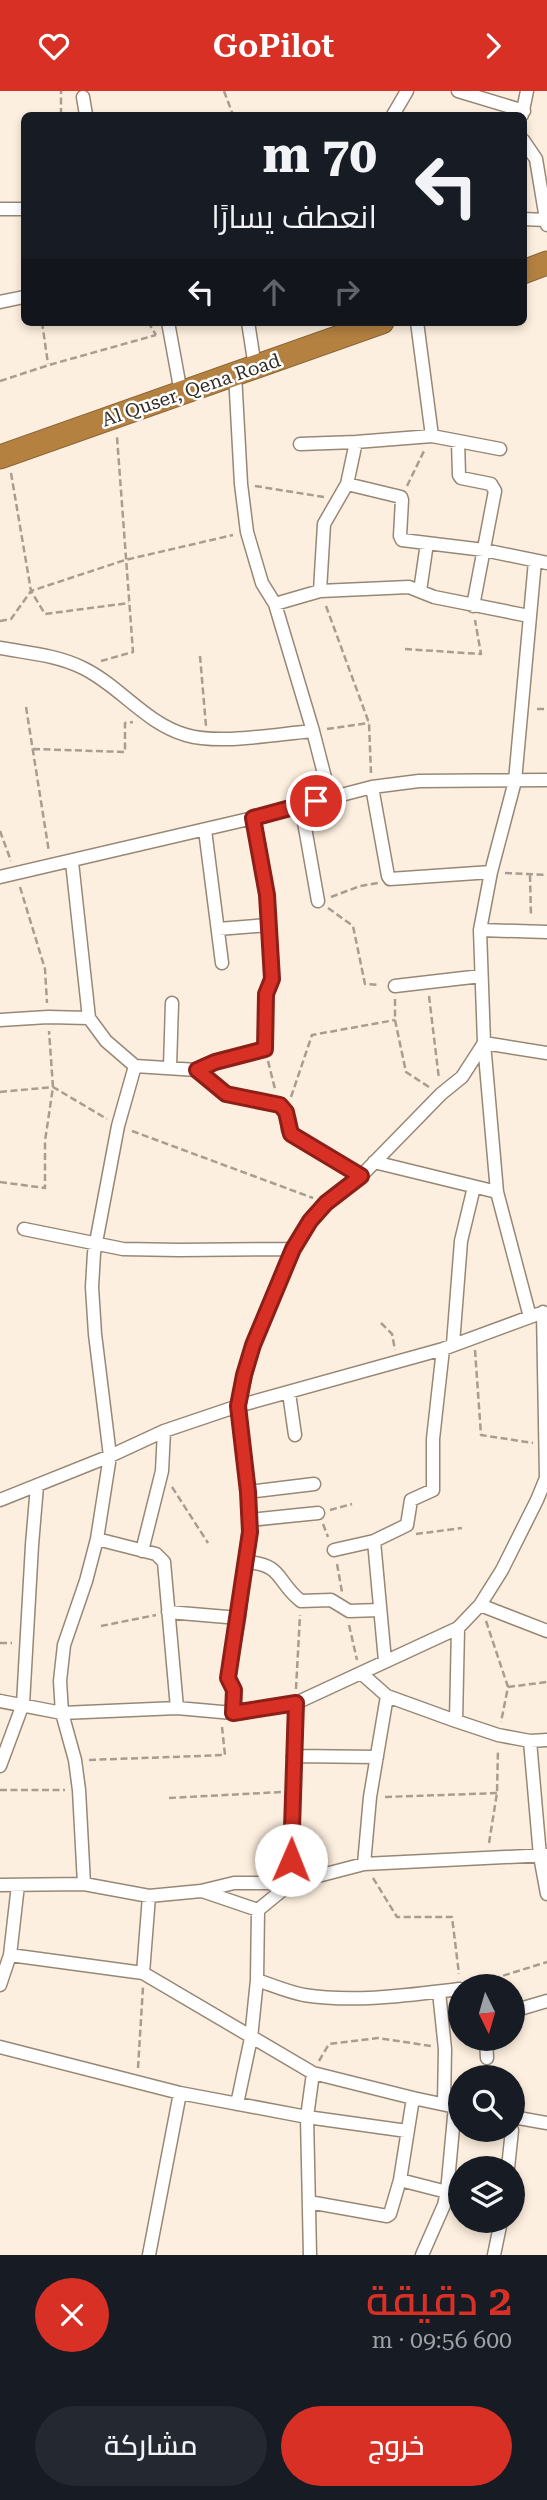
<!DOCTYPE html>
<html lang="ar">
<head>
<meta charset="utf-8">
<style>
	body { margin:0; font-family:"Roboto Serif",Cairo,serif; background:#242831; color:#f1f3f6; direction:rtl; height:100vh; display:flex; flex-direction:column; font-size:26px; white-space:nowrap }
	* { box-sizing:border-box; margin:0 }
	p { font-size:23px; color:#9ea1a6 }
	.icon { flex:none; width:38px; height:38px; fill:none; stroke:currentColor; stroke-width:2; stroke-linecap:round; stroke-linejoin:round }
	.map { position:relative; height:2164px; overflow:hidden; direction:ltr }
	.drawer { display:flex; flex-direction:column; background:#171b24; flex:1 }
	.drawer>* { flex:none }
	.top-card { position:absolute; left:21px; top:21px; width:506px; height:214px; border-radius:10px; box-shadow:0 4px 10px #0003; direction:rtl; background:#171b24; color:#f1f3f6; overflow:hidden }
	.needle { width:46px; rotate:175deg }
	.tools { position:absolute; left:448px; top:1883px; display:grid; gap:14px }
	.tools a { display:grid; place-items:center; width:77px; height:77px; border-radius:50%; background:#171b24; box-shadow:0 4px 10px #0003; font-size:35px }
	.pin { position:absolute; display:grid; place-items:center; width:60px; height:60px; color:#fff; margin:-30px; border:4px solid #fff; border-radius:50%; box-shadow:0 2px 7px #0007 }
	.me { position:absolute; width:77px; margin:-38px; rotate:1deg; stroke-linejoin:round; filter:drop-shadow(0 0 5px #0008) }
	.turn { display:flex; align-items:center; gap:24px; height:147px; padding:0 35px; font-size:32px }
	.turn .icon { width:91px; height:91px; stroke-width:2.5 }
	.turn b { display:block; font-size:49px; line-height:60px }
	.lanes { display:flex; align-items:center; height:66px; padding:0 35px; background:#0003; justify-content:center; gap:35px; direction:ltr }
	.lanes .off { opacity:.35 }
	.round { display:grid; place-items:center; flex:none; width:74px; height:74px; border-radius:37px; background:#242831 }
	.summary { display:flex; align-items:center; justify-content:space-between; height:119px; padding:0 35px }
	h1 { font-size:42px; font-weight:600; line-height:52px; color:#d93025 }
	.primary-button { display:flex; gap:14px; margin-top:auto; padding:14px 35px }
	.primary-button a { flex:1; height:80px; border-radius:42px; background:#d93025; color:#fff; font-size:28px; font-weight:600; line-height:80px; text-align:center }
	.primary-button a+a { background:#242831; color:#f1f3f6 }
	header { display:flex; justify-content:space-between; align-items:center; height:91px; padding:0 35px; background:#d93025; color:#fff; font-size:32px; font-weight:600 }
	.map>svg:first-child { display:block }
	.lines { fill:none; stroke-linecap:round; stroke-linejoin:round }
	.street-casing { stroke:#978876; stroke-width:15 }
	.highway-casing { stroke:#876437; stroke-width:25 }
	.path { stroke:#a89d91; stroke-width:2.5; stroke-dasharray:7 3.5; stroke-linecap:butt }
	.street { stroke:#fff; stroke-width:12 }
	.highway { stroke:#b48141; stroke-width:23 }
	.route-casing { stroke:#8d1f18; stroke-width:18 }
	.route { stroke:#d93025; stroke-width:12 }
	.labels { text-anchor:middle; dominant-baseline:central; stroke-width:5; stroke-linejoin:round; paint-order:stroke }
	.street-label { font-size:19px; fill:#332d25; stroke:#fff }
</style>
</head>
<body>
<header><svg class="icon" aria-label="forward" viewBox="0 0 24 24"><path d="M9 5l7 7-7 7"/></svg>GoPilot<svg class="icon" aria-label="heart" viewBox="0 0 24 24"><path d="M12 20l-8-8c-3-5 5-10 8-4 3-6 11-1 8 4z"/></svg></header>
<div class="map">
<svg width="547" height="2164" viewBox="0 0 547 2164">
	<rect width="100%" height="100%" fill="#fdefdf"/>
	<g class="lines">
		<g class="street-casing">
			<path id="street" d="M 458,0 L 524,20
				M 83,6 L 86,24
				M 393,24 L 407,0
				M 522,24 L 527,0
				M 523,49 L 536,68 L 547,134
				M 0,118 L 24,118
				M 523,128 L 546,129
				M 0,211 L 24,206
				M 168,231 L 181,302
				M 248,231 L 255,276
				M 417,231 L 432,345
				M 235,283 L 241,393 L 247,441 L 262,492 L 275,513 L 313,640 L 330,706
				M 458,350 L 459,384 L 461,387 L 491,393 L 495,400 L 473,515
				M 300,353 L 356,351 L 432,345 L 500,358
				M 347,393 L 401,406 L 402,409 L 400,445 L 402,449 L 484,459 L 547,472
				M 320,500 L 324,433 L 347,393 L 356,351
				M 420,500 L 427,452
				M 275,513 L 320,500 L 409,496 L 434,506 L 529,525
				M 0,557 C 28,562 57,564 83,577 C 120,595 145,632 186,644 C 220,654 276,643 313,640
				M 372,696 L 388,785 L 390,788 L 491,781
				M 301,714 L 318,810
				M 205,739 L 222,872
				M 72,771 L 89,927 L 106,950 L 135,975 L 197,979 L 215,971 L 265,958 L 266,900 L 272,888 L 267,804 L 253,727
				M 0,786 L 253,727 L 372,696 L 419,690 L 547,689
				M 218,838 L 268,834
				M 480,839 L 547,841
				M 395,895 L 481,885
				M 0,929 L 48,926 L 89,927
				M 484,952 L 547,962
				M 170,976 L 172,912
				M 197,979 L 226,1003 L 280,1014 L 286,1021 L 288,1039 L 291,1043 L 361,1085
				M 374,1071 L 497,1101
				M 24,1138 L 123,1158 L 179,1159 L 293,1158
				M 530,1226 L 497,1101 L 484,952 L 480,839 L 491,781 L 515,690 L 535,470
				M 453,1253 L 461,1150 L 474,1096
				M 289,1302 L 295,1344
				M 248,1401 L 314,1393
				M 0,1409 L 110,1365 L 164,1340 L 238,1315 L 443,1258 L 538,1223
				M 250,1429 L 318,1422
				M 97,1448 L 156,1463 L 164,1471 L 177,1617
				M 374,1450 L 385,1570
				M 334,1459 L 374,1450 L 407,1434 L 411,1409 L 433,1399 L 433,1348 L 443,1258
				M 142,1460 L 162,1380 L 164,1340
				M 245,1471 C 284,1473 276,1491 301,1510 L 331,1509 L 349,1520 L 380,1519
				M 480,1514 L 547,1540
				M 168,1521 L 239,1527
				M 361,1582 L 387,1605 L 456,1630 L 498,1644 L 530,1650 L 547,1649
				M 0,1610 L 62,1622 L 177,1617 L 233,1622 L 296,1612 L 458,1537 L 480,1514 L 502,1479 L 537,1409 L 546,1387 L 543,1221
				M 233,1622 L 234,1599 L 228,1587 L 239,1527 L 250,1429 L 238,1315 L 253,1254 L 293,1158 L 310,1131 L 326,1112 L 361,1085 L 441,1003 L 462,986 L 484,952
				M 456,1630 L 458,1537
				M 530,1650 L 540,1765 L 547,1803
				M 293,1665 L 377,1666
				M 0,1675 L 23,1613 L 32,1454 L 37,1395
				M 364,1773 L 370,1706 L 387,1605
				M 84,1793 L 79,1699 L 75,1669 L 62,1622 L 60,1590 L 64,1554 L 86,1490 L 97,1448 L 110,1365 L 95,1243 L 92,1196 L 94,1162 L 118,1035 L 135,975
				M 0,1794 L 84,1793 L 149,1805 L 201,1800 L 234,1792 L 291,1792 L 364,1773 L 547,1764
				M 202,1800 L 258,1819
				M 10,1864 L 143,1882 L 313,1982 L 413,2007 L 460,2017
				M 143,1882 L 149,1805
				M 257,1889 C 272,1894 288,1901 304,1904 C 355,1912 409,1904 460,1898
				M 0,1894 L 10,1864 L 18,1794
				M 439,1901 L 445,1958 L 444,2012
				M 513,1920 L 547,1910
				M 486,1948 L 487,1967
				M 0,1956 L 180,2002 L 307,2026 L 407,2040
				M 237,2013 L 251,1947 L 257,1889 L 258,1819 L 291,1792 L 296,1612
				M 513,2026 L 547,2032
				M 508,2077 L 512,2039
				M 400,2089 L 447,2101
				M 309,2111 L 387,2125 L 390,2123 L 400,2089 L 413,2007
				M 149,2164 L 180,2002
				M 310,2164 L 307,2026 L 313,1982
				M 422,2164 L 444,2114 L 447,2101 L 455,2015
				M 494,2164 L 501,2130"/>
		</g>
		<g class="highway-casing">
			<path id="highway" d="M 523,181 L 547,172
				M 0,366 L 382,231"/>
		</g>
		<path class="path" d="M 224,0 L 233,24
			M 61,24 L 61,0
			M 42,231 L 48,273
			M 148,231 L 156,244
			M 0,290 L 49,274 L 156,244
			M 11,382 L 31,500 L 45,523 L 129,512
			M 255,395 L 324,406
			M 407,395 L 424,360
			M 326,515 L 369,632 L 371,682
			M 0,530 L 11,528 L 31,500 L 125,469 L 233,444
			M 405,558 L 481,563 L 475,529
			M 200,565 L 206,635
			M 101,570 L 133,561 L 117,346
			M 26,616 L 49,761
			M 537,618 L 547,618
			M 327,638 L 369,632
			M 33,658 L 125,661 L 125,632 L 133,631
			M 0,740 L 11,770
			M 505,782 L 547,784
			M 530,784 L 531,826
			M 20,796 L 45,878 L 47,912
			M 331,806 L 360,795 L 378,792
			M 328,817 L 353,835 L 365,893 L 380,894
			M 429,905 L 439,988
			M 395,908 L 395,929 L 406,981 L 429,996
			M 268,970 L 275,998
			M 0,1001 L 53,996 L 107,1028
			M 291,1006 L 312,944 L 395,929
			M 132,1040 L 313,1107
			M 0,1091 L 45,1097 L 45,1050 L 53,996 L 49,940
			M 381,1232 L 392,1243 L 395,1259
			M 475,1259 L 481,1344 L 533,1352
			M 172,1396 L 208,1452
			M 330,1419 L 352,1413
			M 323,1433 L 328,1446
			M 416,1443 L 462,1437
			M 337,1473 L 342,1501
			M 486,1530 L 508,1596 L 501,1631
			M 349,1534 L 357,1569
			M 101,1535 L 156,1524
			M 0,1552 L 12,1552
			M 508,1596 L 547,1591
			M 296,1598 L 300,1524
			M 89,1669 L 225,1664 L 222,1636
			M 0,1699 L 65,1699
			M 385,1706 L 497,1702
			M 169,1707 L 281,1701
			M 489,1752 L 497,1702 L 498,1658
			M 373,1787 L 397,1826 L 452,1826 L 459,1883
			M 473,1894 L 547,1871
			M 319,1970 L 329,1953 L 378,1947 L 431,1955
			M 138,1977 L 143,1896"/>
		<use href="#street" class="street"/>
		<use href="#highway" class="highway"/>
	</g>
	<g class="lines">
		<g class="route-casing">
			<path id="route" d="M 291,1769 L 296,1612 L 233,1622 L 234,1599 L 228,1587 L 250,1441 L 248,1401 L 238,1315 L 244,1284 L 253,1254 L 293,1158 L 310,1130 L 326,1112 L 361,1085 L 291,1043 L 286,1021 L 280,1014 L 226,1003 L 197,979 L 215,971 L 265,958 L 266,903 L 272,888 L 267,804 L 253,727 L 316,710"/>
		</g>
		<use href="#route" class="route"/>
	</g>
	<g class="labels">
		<g class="street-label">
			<text transform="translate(191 299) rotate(-19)">Al Quser, Qena Road</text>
		</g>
	</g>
</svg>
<div class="tools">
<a><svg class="needle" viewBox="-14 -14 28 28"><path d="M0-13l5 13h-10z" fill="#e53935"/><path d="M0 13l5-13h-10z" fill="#9ea1a6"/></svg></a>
<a><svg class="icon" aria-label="search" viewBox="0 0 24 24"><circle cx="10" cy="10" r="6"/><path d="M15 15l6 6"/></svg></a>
<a><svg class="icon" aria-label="layers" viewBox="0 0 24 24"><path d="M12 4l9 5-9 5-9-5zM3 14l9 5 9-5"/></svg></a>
</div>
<div class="pin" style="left:316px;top:710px;background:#d93025"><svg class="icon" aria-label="arrive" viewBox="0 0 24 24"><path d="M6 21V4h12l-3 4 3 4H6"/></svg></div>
<svg class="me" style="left:291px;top:1769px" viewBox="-20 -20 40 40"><circle r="19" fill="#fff"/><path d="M0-13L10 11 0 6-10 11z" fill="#d93025"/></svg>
<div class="top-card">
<div class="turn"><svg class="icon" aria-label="left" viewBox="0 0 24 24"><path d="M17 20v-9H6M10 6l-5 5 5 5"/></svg><div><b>70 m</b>انعطف يسارًا</div></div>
<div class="lanes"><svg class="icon" aria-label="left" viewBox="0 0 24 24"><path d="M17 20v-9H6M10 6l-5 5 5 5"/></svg><svg class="icon off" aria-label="ahead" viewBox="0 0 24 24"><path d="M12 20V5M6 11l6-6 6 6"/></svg><svg class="icon off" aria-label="right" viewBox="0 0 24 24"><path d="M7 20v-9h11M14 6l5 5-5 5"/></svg></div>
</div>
</div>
<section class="drawer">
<div class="summary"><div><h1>2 دقيقة</h1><p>600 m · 09:56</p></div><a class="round" style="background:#d93025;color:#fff"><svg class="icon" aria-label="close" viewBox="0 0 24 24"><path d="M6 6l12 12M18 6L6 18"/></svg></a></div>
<div class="primary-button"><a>خروج</a><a>مشاركة</a></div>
</section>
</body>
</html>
